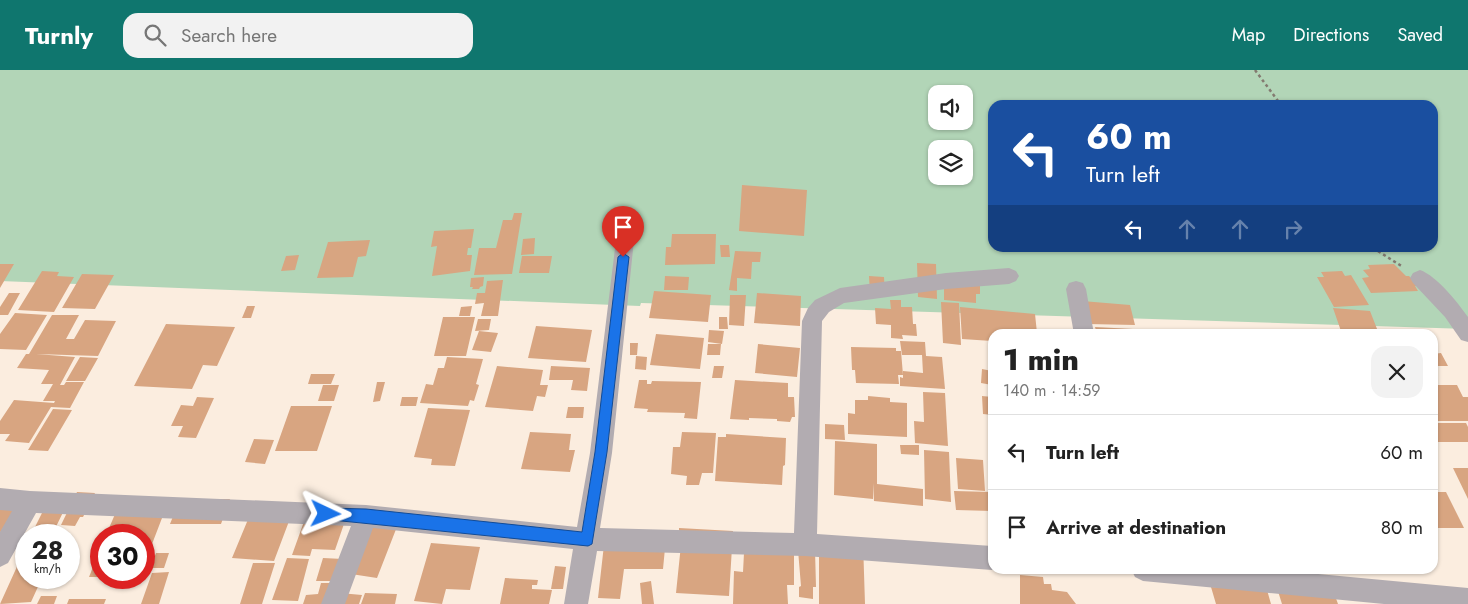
<!DOCTYPE html>
<html lang="en">
<head>
<meta charset="utf-8">
<style>
	body { margin:0; font-family:Jost,sans-serif; background:#f2f2f2; color:#222; height:100vh; display:flex; flex-direction:column; font-size:19px; white-space:nowrap }
	* { box-sizing:border-box; margin:0 }
	p { font-size:16px; color:#767676 }
	.icon { flex:none; width:28px; height:28px; fill:none; stroke:currentColor; stroke-width:2; stroke-linecap:round; stroke-linejoin:round }
	.map { position:relative; flex:1; overflow:hidden }
	.sheet { position:absolute; left:988px; top:259px; width:450px; height:245px; display:flex; flex-direction:column; background:#fff; border-radius:15px; box-shadow:0 1px 4px #0004 }
	.sheet>* { flex:none }
	.hud { position:absolute; left:988px; top:30px; width:450px; height:152px; border-radius:15px; box-shadow:0 1px 4px #0004; background:#1a4fa0; color:#fff; overflow:hidden }
	.buttons { position:absolute; left:928px; top:15px; display:grid; gap:10px }
	.buttons a { display:grid; place-items:center; width:45px; height:45px; border-radius:10px; background:#fff; box-shadow:0 1px 4px #0004; font-size:25px }
	.speed { position:absolute; left:15px; top:454px; display:flex; gap:10px; font-size:25px; font-weight:700; text-align:center }
	.speed>* { display:grid; place-content:center; width:65px; height:65px; border-radius:50%; background:#fff; box-shadow:0 1px 4px #0004; line-height:1 }
	.speed small { font-size:12px; font-weight:400 }
	.speed .limit { border:8px solid #d22; background:#fff; color:#111 }
	.pin { position:absolute; display:grid; place-items:center; width:42px; height:42px; color:#fff; margin:-51px -21px; border-radius:50% 50% 50% 0; rotate:-45deg; box-shadow:0 0 5px #0007 }
	.pin .icon { rotate:45deg }
	.me { position:absolute; width:55px; margin:-28px; rotate:92deg; stroke-linejoin:round; filter:drop-shadow(0 0 4px #0008) }
	.turn { display:flex; align-items:center; gap:18px; height:105px; padding:0 15px; font-size:22px }
	.turn .icon { width:65px; height:65px; stroke-width:2.5 }
	.turn b { display:block; font-size:35px; line-height:42px }
	.lanes { display:flex; align-items:center; height:48px; padding:0 15px; background:#0003; justify-content:center; gap:25px; direction:ltr }
	.lanes .off { opacity:.35 }
	.round { display:grid; place-items:center; flex:none; width:52px; height:52px; border-radius:15px; background:#f2f2f2 }
	.summary { display:flex; align-items:center; justify-content:space-between; height:85px; padding:0 15px }
	h1 { font-size:30px; font-weight:800; line-height:38px }
	ul { padding:0; list-style:none }
	li { display:flex; align-items:center; gap:15px; height:75px; padding:0 15px; border-top:1px solid #e0e0e0 }
	li div { flex:1 }
	li b { display:block; font-size:19px }
	li em { font-style:normal }
	header { display:flex; align-items:center; gap:30px; box-sizing:border-box; height:70px; padding:0 25px; background:#0f766e; color:#fff }
	header strong { font-size:24px }
	nav { display:flex; gap:28px; margin-inline-start:auto; font-size:18px }
	.search { width:350px; height:45px; background:#f2f2f2; display:flex; align-items:center; gap:12px; box-sizing:border-box; padding:0 18px; border-radius:15px; color:#767676; font-size:19px }
	.map>svg:first-child { display:block }
	.green { fill:#b2d5b7; fill-rule:evenodd }
	.building { fill:#d8a581 }
	.lines { fill:none; stroke-linecap:round; stroke-linejoin:round }
	.path { stroke:#837a70; stroke-width:2.5; stroke-dasharray:3 3; stroke-linecap:butt }
	.minor { fill:#b2acb1; fill-rule:evenodd }
	.route { fill:#1a73e8; stroke:#114b97 }
</style>
</head>
<body>
<header>
<strong>Turnly</strong>
<div class="search"><svg class="icon" aria-label="search" viewBox="0 0 24 24"><circle cx="10" cy="10" r="6"/><path d="M15 15l6 6"/></svg>Search here</div>
<nav><a>Map</a><a>Directions</a><a>Saved</a></nav>
</header>
<div class="map">
<svg width="1468" height="534" viewBox="0 0 1468 534">
	<rect width="100%" height="100%" fill="#fbeddf"/>
	<path class="green" d="M 0,0 L 1468,0 L 1468,259 L 641,233 L 640,236 L 0,211 ZM 936,24 L 964,24 L 964,51 L 936,51 ZM 992,35 L 1432,35 L 1432,178 L 992,178 ZM 936,79 L 964,79 L 964,106 L 936,106 Z"/>
	<path class="building" d="M 742,115 L 807,120 L 804,166 L 739,161 Z
		M 514,143 L 522,143 L 512,204 L 474,205 L 479,178 L 496,178 L 503,150 L 512,150 Z
		M 474,159 L 471,178 L 468,178 L 467,185 L 472,185 L 470,201 L 432,206 L 437,176 L 431,177 L 434,161 Z
		M 672,164 L 716,164 L 715,194 L 665,195 L 666,177 L 671,177 Z
		M 535,168 L 534,184 L 521,185 L 523,169 Z
		M 370,170 L 366,186 L 358,187 L 353,207 L 317,208 L 328,172 Z
		M 720,175 L 729,175 L 730,187 L 721,187 Z
		M 735,181 L 761,182 L 760,192 L 752,192 L 751,209 L 737,208 L 737,221 L 729,220 Z
		M 299,185 L 295,200 L 281,201 L 286,186 Z
		M 522,186 L 552,186 L 549,203 L 519,203 Z
		M 917,193 L 936,194 L 937,229 L 918,227 Z
		M 0,194 L 14,194 L 0,218 Z
		M 1394,194 L 1406,206 L 1409,206 L 1418,216 L 1415,216 L 1418,221 L 1371,223 L 1362,208 L 1369,207 L 1363,200 L 1370,199 L 1368,195 Z
		M 42,201 L 59,202 L 57,206 L 74,207 L 54,242 L 18,240 Z
		M 1342,201 L 1345,206 L 1351,205 L 1369,235 L 1334,237 L 1317,207 L 1324,207 L 1321,202 Z
		M 82,204 L 114,205 L 95,239 L 62,238 Z
		M 665,206 L 689,207 L 688,220 L 664,220 Z
		M 869,206 L 884,207 L 885,225 L 870,224 Z
		M 484,207 L 483,216 L 480,217 L 479,219 L 472,219 L 473,217 L 470,217 L 471,208 Z
		M 944,208 L 980,214 L 980,224 L 976,224 L 976,233 L 944,230 Z
		M 503,210 L 498,246 L 481,246 L 484,233 L 475,234 L 477,223 L 485,223 L 487,211 Z
		M 654,221 L 711,225 L 708,252 L 649,248 Z
		M 9,223 L 20,223 L 8,245 L 0,245 L 0,237 Z
		M 757,223 L 801,226 L 800,256 L 754,253 Z
		M 730,225 L 746,225 L 744,256 L 729,255 Z
		M 890,230 L 901,230 L 901,237 L 912,237 L 913,254 L 916,254 L 917,266 L 902,265 L 903,269 L 891,268 L 891,255 L 876,254 L 875,238 L 891,239 Z
		M 1082,231 L 1130,235 L 1135,255 L 1087,254 Z
		M 941,232 L 959,233 L 961,275 L 943,273 Z
		M 247,236 L 255,236 L 251,248 L 242,248 Z
		M 472,236 L 470,246 L 459,246 L 461,237 Z
		M 960,237 L 1035,244 L 1037,263 L 992,264 L 992,271 L 962,269 Z
		M 1333,238 L 1370,241 L 1379,264 L 1342,264 Z
		M 15,243 L 47,245 L 26,280 L 0,279 L 0,264 Z
		M 52,245 L 79,245 L 66,269 L 74,269 L 85,250 L 116,251 L 98,286 L 36,284 L 75,287 L 60,315 L 64,315 L 66,312 L 84,312 L 70,338 L 51,337 L 29,373 L 5,371 L 10,364 L 0,364 L 0,351 L 14,330 L 54,333 L 55,331 L 43,331 L 53,314 L 41,314 L 49,300 L 17,298 L 26,284 L 29,284 Z
		M 443,247 L 475,247 L 466,286 L 434,286 Z
		M 719,247 L 727,247 L 728,259 L 719,259 Z
		M 478,249 L 491,249 L 489,260 L 475,261 Z
		M 166,254 L 235,257 L 217,296 L 203,295 L 192,319 L 134,316 Z
		M 536,256 L 592,260 L 586,292 L 528,288 Z
		M 1095,257 L 1133,259 L 1134,264 L 1097,264 Z
		M 709,260 L 724,261 L 722,274 L 708,272 Z
		M 479,261 L 498,263 L 491,282 L 472,280 Z
		M 656,264 L 704,268 L 700,299 L 650,295 Z
		M 900,271 L 925,272 L 926,286 L 942,287 L 945,319 L 900,316 L 900,307 L 903,308 L 903,301 L 923,303 L 922,285 L 902,285 Z
		M 630,273 L 638,273 L 637,285 L 630,285 Z
		M 708,274 L 721,274 L 720,285 L 707,285 Z
		M 758,274 L 800,278 L 797,307 L 755,303 Z
		M 851,277 L 896,278 L 896,281 L 901,281 L 903,305 L 898,305 L 899,314 L 856,313 L 855,300 L 852,300 Z
		M 1441,283 L 1448,296 L 1432,296 L 1432,284 Z
		M 636,286 L 647,287 L 646,300 L 635,299 Z
		M 80,287 L 98,288 L 85,311 L 66,311 Z
		M 447,287 L 483,289 L 476,314 L 479,315 L 474,331 L 470,330 L 468,336 L 420,333 L 426,314 L 433,315 L 438,298 L 444,298 Z
		M 497,296 L 543,300 L 540,315 L 548,315 L 545,327 L 537,326 L 533,341 L 485,337 Z
		M 551,296 L 590,298 L 587,321 L 571,320 L 573,310 L 549,310 Z
		M 714,296 L 724,296 L 722,308 L 712,308 Z
		M 982,299 L 992,301 L 992,315 L 981,313 Z
		M 311,304 L 335,304 L 331,314 L 308,314 Z
		M 639,310 L 647,310 L 647,314 L 651,314 L 652,311 L 701,312 L 697,349 L 684,348 L 685,343 L 647,342 L 648,339 L 634,338 Z
		M 735,310 L 788,313 L 788,327 L 794,327 L 795,347 L 792,347 L 790,352 L 777,351 L 777,349 L 749,348 L 749,350 L 730,349 Z
		M 377,312 L 385,312 L 380,331 L 373,332 Z
		M 323,315 L 339,315 L 334,331 L 318,331 Z
		M 1432,315 L 1457,315 L 1463,327 L 1468,327 L 1468,351 L 1432,351 Z
		M 923,322 L 945,323 L 948,376 L 915,373 L 914,351 L 924,352 Z
		M 868,326 L 890,328 L 890,332 L 907,333 L 907,367 L 848,364 L 848,343 L 855,344 L 855,330 L 868,330 Z
		M 982,326 L 992,327 L 992,345 L 983,344 Z
		M 197,327 L 214,328 L 196,368 L 178,367 L 183,356 L 171,356 L 181,335 L 193,336 Z
		M 402,327 L 418,327 L 416,336 L 400,336 Z
		M 291,336 L 332,336 L 317,381 L 275,381 Z
		M 568,337 L 584,337 L 583,348 L 566,348 Z
		M 428,338 L 470,340 L 455,396 L 431,395 L 432,389 L 414,387 Z
		M 53,339 L 72,340 L 48,381 L 28,380 Z
		M 1432,353 L 1466,353 L 1468,357 L 1468,372 L 1435,372 L 1432,368 Z
		M 825,354 L 844,355 L 845,370 L 825,369 Z
		M 530,362 L 571,364 L 569,380 L 575,380 L 570,402 L 521,399 Z
		M 682,362 L 716,363 L 713,403 L 702,403 L 699,415 L 686,415 L 687,406 L 671,404 L 673,377 L 680,377 Z
		M 726,364 L 786,368 L 785,395 L 783,396 L 782,415 L 715,411 L 718,367 L 726,367 Z
		M 254,369 L 274,370 L 265,394 L 245,392 Z
		M 835,371 L 877,374 L 877,414 L 923,419 L 923,436 L 874,431 L 873,413 L 873,429 L 834,425 Z
		M 900,375 L 919,375 L 919,385 L 901,384 Z
		M 924,380 L 949,382 L 951,432 L 925,429 Z
		M 956,388 L 983,390 L 985,421 L 958,419 Z
		M 1453,398 L 1468,398 L 1468,429 Z
		M 954,421 L 992,422 L 992,441 L 956,440 Z
		M 77,422 L 95,423 L 83,447 L 80,447 L 75,456 L 61,455 Z
		M 1432,422 L 1446,422 L 1464,458 L 1432,458 Z
		M 0,428 L 20,430 L 0,463 Z
		M 180,429 L 230,429 L 221,454 L 170,454 Z
		M 48,431 L 68,432 L 52,465 L 31,465 Z
		M 119,435 L 167,435 L 144,495 L 144,465 L 106,465 Z
		M 254,435 L 294,438 L 274,491 L 232,488 Z
		M 306,446 L 346,448 L 335,480 L 312,479 L 310,486 L 292,485 Z
		M 375,446 L 400,449 L 377,508 L 351,504 Z
		M 679,458 L 733,461 L 729,526 L 676,523 L 682,465 L 679,465 Z
		M 605,466 L 666,468 L 663,499 L 624,499 L 620,529 L 598,528 Z
		M 819,470 L 863,472 L 865,534 L 819,534 Z
		M 431,473 L 480,477 L 470,520 L 446,519 L 442,534 L 414,531 Z
		M 101,477 L 101,507 L 89,507 Z
		M 798,480 L 815,480 L 816,517 L 813,517 L 813,529 L 799,527 L 799,517 L 801,516 Z
		M 156,483 L 169,483 L 164,498 L 150,498 Z
		M 744,483 L 794,485 L 794,515 L 787,515 L 788,534 L 733,534 L 734,501 L 743,502 Z
		M 287,488 L 309,489 L 298,531 L 272,530 Z
		M 323,488 L 343,489 L 336,511 L 316,511 Z
		M 20,490 L 26,490 L 26,508 L 42,508 L 31,532 L 0,534 Z
		M 253,493 L 275,493 L 262,534 L 240,534 Z
		M 555,496 L 566,497 L 563,519 L 551,519 Z
		M 169,502 L 159,534 L 141,534 L 152,503 Z
		M 1020,505 L 1043,507 L 1044,514 L 1051,514 L 1052,520 L 1067,522 L 1076,534 L 1020,534 Z
		M 505,508 L 538,510 L 537,515 L 532,515 L 532,519 L 552,520 L 549,534 L 500,534 Z
		M 651,511 L 654,534 L 642,534 L 640,513 Z
		M 321,513 L 334,513 L 328,534 L 303,534 L 306,525 L 318,524 Z
		M 1211,517 L 1267,520 L 1271,534 L 1216,534 Z
		M 1277,518 L 1333,520 L 1338,534 L 1282,534 Z
		M 340,523 L 362,525 L 359,534 L 337,534 Z
		M 365,523 L 397,524 L 395,534 L 361,534 Z
		M 41,526 L 57,526 L 54,534 L 37,534 Z
		M 69,529 L 106,529 L 104,534 L 67,534 Z"/>
	<g class="lines">
		<path class="path" d="M 1255,0 L 1281,35
			M 1373,178 L 1403,197"/>
		<path class="minor" d="M 625,163 L 632,165 L 634,170 L 612,383 L 600,458 L 794,463 L 802,251 L 808,238 L 815,230 L 840,218 L 946,203 L 1009,198 L 1016,201 L 1019,206 L 1016,211 L 1009,214 L 946,219 L 844,233 L 829,242 L 822,251 L 817,464 L 992,476 L 992,499 L 994,499 L 992,500 L 805,486 L 597,481 L 588,534 L 564,534 L 573,479 L 373,458 L 345,534 L 321,534 L 351,456 L 36,443 L 8,493 L 0,497 L 0,462 L 12,441 L 0,440 L 0,418 L 30,421 L 366,435 L 577,457 L 590,383 L 616,170 L 618,165 Z
			M 1420,200 C 1437,206 1458,233 1468,247 L 1468,272 L 1461,270 L 1445,247 L 1413,213 L 1410,208 L 1413,203 Z
			M 1076,211 L 1083,213 L 1086,219 L 1094,264 L 1074,264 L 1066,219 L 1069,213 Z
			M 1131,499 L 1265,499 L 1468,518 L 1468,534 L 1384,534 L 1143,511 L 1135,507 Z"/>
	</g>
	<path class="route" d="M 623,183 L 629,187 L 607,382 L 592,474 L 588,476 L 322,449 L 320,444 L 322,440 L 326,438 L 366,439 L 582,462 L 595,382 L 618,187 Z"/>
</svg>
<div class="buttons">
<a><svg class="icon" aria-label="sound" viewBox="0 0 24 24"><path d="M4 9h4l5-4v14l-5-4H4zM17 9q2 3 0 6"/></svg></a>
<a><svg class="icon" aria-label="layers" viewBox="0 0 24 24"><path d="M12 4l9 5-9 5-9-5zM3 14l9 5 9-5"/></svg></a>
</div>
<div class="speed"><div>28<small>km/h</small></div><div class="limit">30</div></div>
<div class="pin" style="left:623px;top:187px;background:#d93025"><svg class="icon" aria-label="arrive" viewBox="0 0 24 24"><path d="M6 21V4h12l-3 4 3 4H6"/></svg></div>
<svg class="me" style="left:326px;top:444px" viewBox="-20 -20 40 40"><path d="M0-17L14 15 0 8-14 15z" fill="#1a73e8" stroke="#fff" stroke-width="4"/></svg>
<div class="hud">
<div class="turn"><svg class="icon" aria-label="left" viewBox="0 0 24 24"><path d="M17 20v-9H6M10 6l-5 5 5 5"/></svg><div><b>60 m</b>Turn left</div></div>
<div class="lanes"><svg class="icon" aria-label="left" viewBox="0 0 24 24"><path d="M17 20v-9H6M10 6l-5 5 5 5"/></svg><svg class="icon off" aria-label="ahead" viewBox="0 0 24 24"><path d="M12 20V5M6 11l6-6 6 6"/></svg><svg class="icon off" aria-label="ahead" viewBox="0 0 24 24"><path d="M12 20V5M6 11l6-6 6 6"/></svg><svg class="icon off" aria-label="right" viewBox="0 0 24 24"><path d="M7 20v-9h11M14 6l5 5-5 5"/></svg></div>
</div>
<section class="sheet">
<div class="summary"><div><h1>1 min</h1><p>140 m · 14:59</p></div><a class="round"><svg class="icon" aria-label="close" viewBox="0 0 24 24"><path d="M6 6l12 12M18 6L6 18"/></svg></a></div>
<ul>
<li><svg class="icon" aria-label="left" viewBox="0 0 24 24"><path d="M17 20v-9H6M10 6l-5 5 5 5"/></svg><div><b>Turn left</b></div><em>60 m</em></li>
<li><svg class="icon" aria-label="arrive" viewBox="0 0 24 24"><path d="M6 21V4h12l-3 4 3 4H6"/></svg><div><b>Arrive at destination</b></div><em>80 m</em></li>
</ul>
</section>
</div>
</body>
</html>
